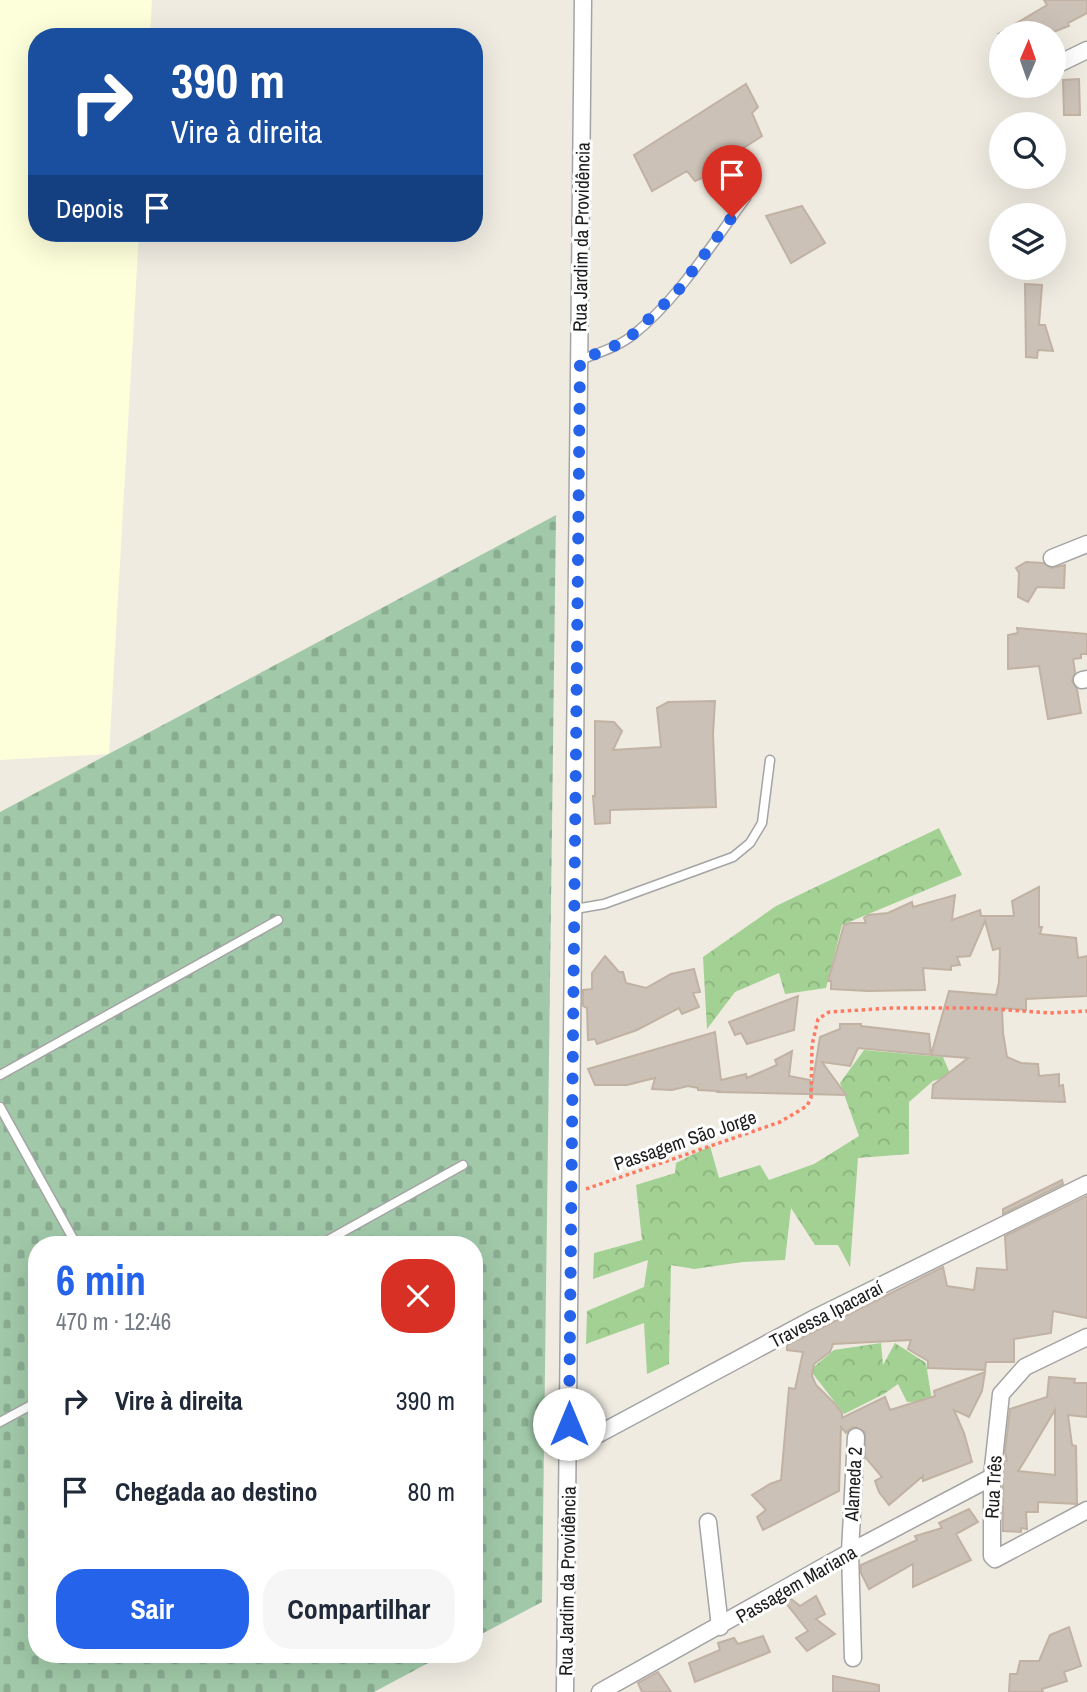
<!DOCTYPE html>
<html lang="pt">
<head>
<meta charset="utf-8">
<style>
	body { margin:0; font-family:"Archivo Narrow",sans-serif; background:#f6f6f7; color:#1f2937; height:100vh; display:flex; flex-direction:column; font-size:26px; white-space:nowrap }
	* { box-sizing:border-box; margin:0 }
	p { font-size:23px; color:#747a83 }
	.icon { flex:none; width:38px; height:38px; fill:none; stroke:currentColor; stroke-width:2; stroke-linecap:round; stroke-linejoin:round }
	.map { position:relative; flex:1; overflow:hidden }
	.details { position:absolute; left:28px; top:1236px; width:455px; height:427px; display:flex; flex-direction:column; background:#fff; border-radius:28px; box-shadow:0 7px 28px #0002 }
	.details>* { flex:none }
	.hud { position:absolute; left:28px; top:28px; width:455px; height:214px; border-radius:28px; box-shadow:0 7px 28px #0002; background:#1a4fa0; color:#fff; overflow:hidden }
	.needle { width:46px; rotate:2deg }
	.tools { position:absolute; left:989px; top:21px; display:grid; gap:14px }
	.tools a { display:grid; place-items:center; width:77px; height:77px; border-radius:50%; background:#fff; box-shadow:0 7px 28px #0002; font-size:35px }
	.pin { position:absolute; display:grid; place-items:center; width:60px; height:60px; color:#fff; margin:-72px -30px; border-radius:50% 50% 50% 0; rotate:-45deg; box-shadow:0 0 7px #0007 }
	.pin .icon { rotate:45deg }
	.me { position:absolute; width:77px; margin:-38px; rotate:0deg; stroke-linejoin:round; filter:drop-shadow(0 0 5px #0008) }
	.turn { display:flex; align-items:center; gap:24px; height:147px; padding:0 28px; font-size:32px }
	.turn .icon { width:91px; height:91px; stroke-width:2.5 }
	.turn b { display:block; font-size:49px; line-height:60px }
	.then { display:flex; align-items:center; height:66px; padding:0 28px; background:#0003; gap:14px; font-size:26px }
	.round { display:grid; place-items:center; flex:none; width:74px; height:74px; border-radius:28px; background:#f6f6f7 }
	.summary { display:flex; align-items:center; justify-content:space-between; height:119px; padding:0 28px }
	h1 { font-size:42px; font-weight:700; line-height:52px; color:#2563eb }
	.action { display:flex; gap:14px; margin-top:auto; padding:14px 28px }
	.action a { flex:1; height:80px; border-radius:28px; background:#2563eb; color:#fff; font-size:28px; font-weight:700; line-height:80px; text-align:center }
	.action a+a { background:#f6f6f7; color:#1f2937 }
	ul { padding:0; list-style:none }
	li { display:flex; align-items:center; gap:21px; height:91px; padding:0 28px }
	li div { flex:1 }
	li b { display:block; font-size:26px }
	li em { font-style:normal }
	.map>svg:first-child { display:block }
	.education { fill:#fdffda }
	.forest { fill:url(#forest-crowns) }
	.cemetery { fill:url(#cemetery-stones) }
	.building { fill:#cbc1b7; stroke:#c1b2a3; stroke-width:2; fill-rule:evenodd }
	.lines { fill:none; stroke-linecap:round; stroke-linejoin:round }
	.service-casing { stroke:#a4a4a4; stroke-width:11 }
	.minor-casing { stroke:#a4a4a4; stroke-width:19 }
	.path { stroke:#ff7a62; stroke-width:3.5; stroke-dasharray:3.5 3.5; stroke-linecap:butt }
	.service { stroke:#fff; stroke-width:8 }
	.minor { stroke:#fff; stroke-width:16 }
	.route { stroke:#2563eb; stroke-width:12; stroke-dasharray:0 21.6 }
	.labels { text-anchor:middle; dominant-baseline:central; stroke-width:6; stroke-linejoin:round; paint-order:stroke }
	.street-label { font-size:19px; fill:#1d1d1d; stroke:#fff }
</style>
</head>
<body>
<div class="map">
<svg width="1087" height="1692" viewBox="0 0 1087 1692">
	<defs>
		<pattern id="forest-crowns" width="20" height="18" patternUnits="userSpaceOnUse" patternTransform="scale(1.75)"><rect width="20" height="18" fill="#a2d193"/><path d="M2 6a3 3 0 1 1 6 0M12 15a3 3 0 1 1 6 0" fill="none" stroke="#8bb37e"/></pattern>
		<pattern id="cemetery-stones" width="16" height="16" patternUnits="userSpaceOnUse" patternTransform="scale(1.75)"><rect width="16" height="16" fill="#a1c9a9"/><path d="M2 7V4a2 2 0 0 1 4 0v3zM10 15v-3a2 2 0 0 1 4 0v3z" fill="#8aac91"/></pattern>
	</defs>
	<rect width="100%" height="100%" fill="#efebe1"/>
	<path class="education" d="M 0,0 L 152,0 L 150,37 L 37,37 L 37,233 L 139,233 L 109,754 L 0,760 Z"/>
	<path class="forest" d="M 939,828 L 962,875 L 842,925 L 826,988 L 785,994 L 779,973 L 735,992 L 707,1029 L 703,957 L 776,906 Z
		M 864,1050 L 943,1057 L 951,1076 L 933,1081 L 909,1102 L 909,1154 L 858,1158 L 850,1267 L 838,1245 L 815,1245 L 791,1208 L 785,1260 L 743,1262 L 694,1269 L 671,1265 L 669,1364 L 647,1374 L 644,1323 L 586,1344 L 587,1311 L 644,1287 L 648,1260 L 593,1279 L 594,1253 L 642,1240 L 636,1185 L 675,1173 L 676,1163 L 710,1146 L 719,1178 L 760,1165 L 769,1180 L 814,1164 L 859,1136 L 840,1083 Z
		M 881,1343 L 883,1365 L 895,1343 L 926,1363 L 932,1401 L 907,1402 L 898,1384 L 884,1394 L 844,1414 L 810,1370 L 834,1350 Z"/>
	<path class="cemetery" d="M 556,515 L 542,1602 L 474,1638 L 474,1244 L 37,1244 L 37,1654 L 445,1654 L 374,1692 L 0,1692 L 0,812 Z"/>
	<path class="building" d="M 1044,0 L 1087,0 L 1087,13 L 1068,23 L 1069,26 L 1051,33 L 1000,33 L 1047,5 Z
		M 1079,79 L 1080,115 L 1064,115 L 1063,80 Z
		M 746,84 L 758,107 L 752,113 L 762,136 L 728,158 L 731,165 L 695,181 L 687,171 L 652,191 L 634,155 Z
		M 802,206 L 825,243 L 791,263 L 766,216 Z
		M 1025,284 L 1042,285 L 1039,325 L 1045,325 L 1053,351 L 1038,350 L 1037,358 L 1026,357 Z
		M 1026,562 L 1043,563 L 1051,568 L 1065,565 L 1064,588 L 1037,587 L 1028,602 L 1018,597 L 1019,573 L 1016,568 Z
		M 1017,628 L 1087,634 L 1087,654 L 1081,654 L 1081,658 L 1073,659 L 1075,672 L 1072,681 L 1077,689 L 1081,713 L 1048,719 L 1039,666 L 1008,669 L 1008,635 L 1018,633 Z
		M 715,701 L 713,734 L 716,807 L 610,810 L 610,823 L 595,824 L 593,796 L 595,796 L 595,721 L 614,722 L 622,731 L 613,750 L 661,747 L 657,708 L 668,702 Z
		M 1039,887 L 1039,927 L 1042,927 L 1040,934 L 1076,938 L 1078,958 L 1087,956 L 1087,996 L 1026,999 L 1026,1010 L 1002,1008 L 1003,1033 L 1007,1057 L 1021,1063 L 1038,1064 L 1039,1076 L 1059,1074 L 1059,1086 L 1063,1085 L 1065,1102 L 932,1098 L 933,1085 L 968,1058 L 931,1055 L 949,991 L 996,995 L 999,982 L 1000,948 L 993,950 L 985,921 L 970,956 L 957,957 L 960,965 L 951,966 L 951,970 L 923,968 L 925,990 L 868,991 L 831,989 L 831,981 L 828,981 L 844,925 L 850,923 L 866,923 L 864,918 L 868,915 L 888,913 L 912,902 L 913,907 L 955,895 L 952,920 L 980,910 L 981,916 L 1014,916 L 1012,901 Z
		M 605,956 L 619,972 L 623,972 L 626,983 L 646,988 L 671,974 L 694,969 L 700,992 L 693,993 L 699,1007 L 682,1014 L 679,1008 L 637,1030 L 597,1044 L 595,1039 L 588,1040 L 587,1008 L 583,1006 L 583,990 L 592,989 L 592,973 Z
		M 798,996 L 794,1030 L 747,1044 L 741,1033 L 735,1035 L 729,1022 Z
		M 840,1024 L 861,1024 L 861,1026 L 929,1034 L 931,1055 L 858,1048 L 850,1066 L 822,1062 L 846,1095 L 716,1092 L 718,1091 L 698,1090 L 698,1088 L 688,1086 L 672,1090 L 652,1089 L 655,1078 L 627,1085 L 595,1085 L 588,1069 L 715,1032 L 721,1080 L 746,1074 L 747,1078 L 777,1065 L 775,1060 L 792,1051 L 789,1076 L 810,1080 L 811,1093 L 820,1037 L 840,1029 Z
		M 1062,1180 L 1063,1184 L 1003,1214 L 1003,1209 Z
		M 1087,1196 L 1087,1318 L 1053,1311 L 1051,1333 L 1014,1339 L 1014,1362 L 986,1362 L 985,1370 L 928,1368 L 928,1361 L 908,1349 L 911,1340 L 833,1344 L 830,1352 L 814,1364 L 812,1376 L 816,1385 L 835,1404 L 842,1413 L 842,1418 L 885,1397 L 890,1410 L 935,1396 L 934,1391 L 985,1372 L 982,1391 L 969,1417 L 954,1410 L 964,1433 L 972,1462 L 923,1481 L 923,1476 L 889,1505 L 879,1492 L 875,1481 L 882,1477 L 865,1457 L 865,1432 L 856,1427 L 851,1428 L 846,1433 L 841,1427 L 839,1491 L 763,1530 L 757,1517 L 766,1510 L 752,1495 L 770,1484 L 781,1480 L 789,1388 L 795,1389 L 803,1352 L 787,1350 L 787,1345 L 943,1267 L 947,1286 L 974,1290 L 977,1268 L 1007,1270 L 1005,1236 Z
		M 1049,1377 L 1075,1379 L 1074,1383 L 1087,1383 L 1087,1417 L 1068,1415 L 1072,1445 L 1076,1446 L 1077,1504 L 1038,1502 L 1038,1512 L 1026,1512 L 1027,1529 L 1021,1528 L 1021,1532 L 1003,1531 L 1003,1477 L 1004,1461 L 1007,1461 L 1005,1452 L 1010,1409 L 1047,1397 ZM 1055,1410 L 1055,1475 L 1018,1471 L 1024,1462 Z
		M 969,1509 L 978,1522 L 956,1534 L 971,1560 L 913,1587 L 913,1564 L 869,1589 L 861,1573 L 861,1565 L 917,1540 L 915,1536 L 942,1528 L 939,1523 Z
		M 816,1596 L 825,1614 L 816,1619 L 835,1634 L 807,1651 L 796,1638 L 808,1631 L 785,1602 L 790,1598 L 800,1606 Z
		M 1069,1627 L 1081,1666 L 1064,1672 L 1067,1681 L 1042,1689 L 1043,1692 L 1009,1692 L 1010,1674 L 1017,1674 L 1020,1661 L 1039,1661 L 1050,1635 Z
		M 763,1636 L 770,1652 L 695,1682 L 689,1663 L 720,1650 L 718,1643 L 734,1638 L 738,1644 Z
		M 658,1672 L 671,1692 L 642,1692 L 638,1683 Z
		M 833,1676 L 879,1685 L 879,1692 L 833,1692 Z"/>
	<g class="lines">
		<g class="service-casing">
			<path id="service" d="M 580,360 C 598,353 618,347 633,335 C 679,298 711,245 746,198
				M 575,909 L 604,904 L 733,857 L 750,843 L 762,823 L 770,760
				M 0,1075 L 278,920
				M 0,1107 L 76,1244
				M 321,1244 L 463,1165
				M 0,1422 L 37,1402"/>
		</g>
		<g class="minor-casing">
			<path id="minor" d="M 1054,66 L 1087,50
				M 1052,558 L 1087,544
				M 1082,680 L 1087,679
				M 1087,1337 L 1025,1367 L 1001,1394 L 992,1477 L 992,1556 L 995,1559 L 1087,1510
				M 569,1450 L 813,1319 L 1087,1184
				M 708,1522 L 720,1627
				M 853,1658 L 850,1552 L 856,1437
				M 565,1692 L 583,0
				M 600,1692 L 850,1552 L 992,1477"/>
		</g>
		<path class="path" d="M 586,1189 L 780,1122 L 807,1106 L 811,1098 L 812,1045 L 818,1019 L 829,1012 L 892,1008 L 980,1008 L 1050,1013 L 1087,1011"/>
		<use href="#service" class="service"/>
		<use href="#minor" class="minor"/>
	</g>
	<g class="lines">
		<path class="route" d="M 569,1424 L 580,360 L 611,348 L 632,335 L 677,292 L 732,217"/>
	</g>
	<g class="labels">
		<g class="street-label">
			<text transform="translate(581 237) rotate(-89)">Rua Jardim da Providência</text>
			<text transform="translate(685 1140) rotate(-19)">Passagem São Jorge</text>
			<text transform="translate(826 1314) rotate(-27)">Travessa Ipacaraí</text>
			<text transform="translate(853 1484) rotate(-87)">Alameda 2</text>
			<text transform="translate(993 1487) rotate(-87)">Rua Três</text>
			<text transform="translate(567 1581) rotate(-89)">Rua Jardim da Providência</text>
			<text transform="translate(796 1584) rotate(-30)">Passagem Mariana</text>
		</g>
	</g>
</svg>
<div class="tools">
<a><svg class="needle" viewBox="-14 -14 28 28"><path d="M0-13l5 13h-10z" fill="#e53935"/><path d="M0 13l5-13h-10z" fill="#747a83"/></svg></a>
<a><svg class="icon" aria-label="search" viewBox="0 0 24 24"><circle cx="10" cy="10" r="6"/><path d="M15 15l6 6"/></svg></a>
<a><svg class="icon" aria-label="layers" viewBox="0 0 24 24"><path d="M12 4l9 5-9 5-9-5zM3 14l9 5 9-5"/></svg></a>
</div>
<div class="pin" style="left:732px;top:217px;background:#d93025"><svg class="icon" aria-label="arrive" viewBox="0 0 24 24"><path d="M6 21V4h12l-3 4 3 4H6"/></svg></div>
<svg class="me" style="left:569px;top:1424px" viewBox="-20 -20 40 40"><circle r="19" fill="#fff"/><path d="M0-13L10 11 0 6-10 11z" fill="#2563eb"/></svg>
<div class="hud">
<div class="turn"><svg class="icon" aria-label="right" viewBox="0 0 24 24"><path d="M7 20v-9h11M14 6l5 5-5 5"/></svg><div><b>390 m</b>Vire à direita</div></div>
<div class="then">Depois<svg class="icon" aria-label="arrive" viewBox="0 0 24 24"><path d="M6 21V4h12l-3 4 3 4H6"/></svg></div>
</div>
<section class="details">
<div class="summary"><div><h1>6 min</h1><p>470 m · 12:46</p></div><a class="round" style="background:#d93025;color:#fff"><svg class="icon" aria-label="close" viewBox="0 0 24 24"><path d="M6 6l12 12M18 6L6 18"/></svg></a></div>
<ul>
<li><svg class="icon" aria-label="right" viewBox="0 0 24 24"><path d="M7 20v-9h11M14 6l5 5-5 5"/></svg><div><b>Vire à direita</b></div><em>390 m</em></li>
<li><svg class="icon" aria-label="arrive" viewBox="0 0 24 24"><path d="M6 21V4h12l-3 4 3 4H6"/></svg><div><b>Chegada ao destino</b></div><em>80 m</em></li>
</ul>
<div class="action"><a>Sair</a><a>Compartilhar</a></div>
</section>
</div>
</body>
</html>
